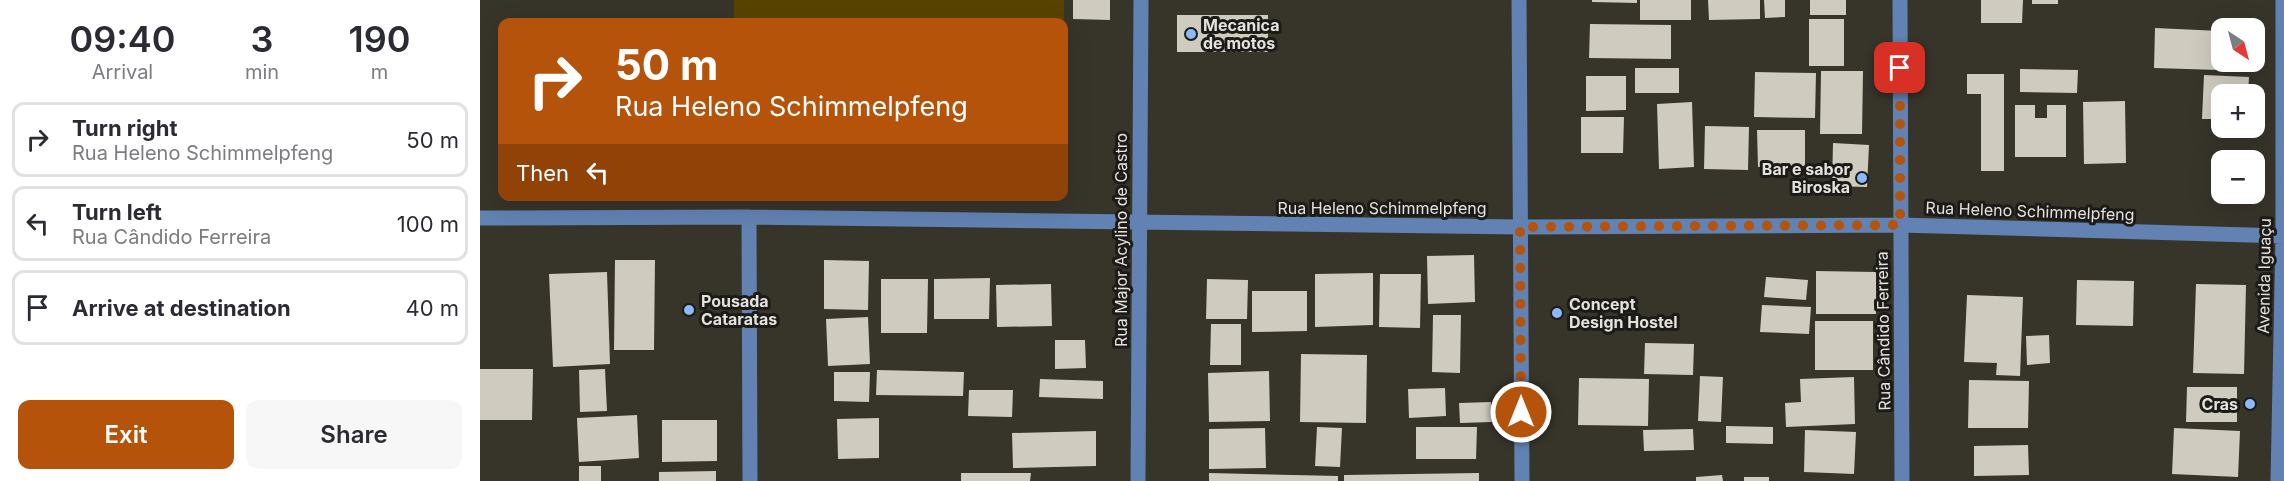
<!DOCTYPE html>
<html lang="en">
<head>
<meta charset="utf-8">
<style>
	body { margin:0; font-family:Inter,sans-serif; background:#f7f7f7; color:#2b2b33; height:100vh; display:flex; flex-direction:column; font-size:22px; white-space:nowrap }
	* { box-sizing:border-box; margin:0 }
	p { font-size:20px; color:#7c7c81 }
	.icon { flex:none; width:33px; height:33px; fill:none; stroke:currentColor; stroke-width:2; stroke-linecap:round; stroke-linejoin:round }
	.map { position:relative; flex:1; overflow:hidden }
	.drawer { display:flex; flex-direction:column; background:#fff; width:480px }
	.drawer>* { flex:none }
	.top-card { position:absolute; left:18px; top:18px; width:570px; height:183px; border-radius:12px; box-shadow:0 6px 24px #0002; background:#b45309; color:#fff; overflow:hidden }
	.needle { width:39px; rotate:144deg }
	.fabs { position:absolute; left:1731px; top:18px; display:grid; gap:12px }
	.fabs a { display:grid; place-items:center; width:54px; height:54px; border-radius:12px; background:#fff; box-shadow:0 6px 24px #0002; font-size:30px }
	.pin { position:absolute; display:grid; place-items:center; width:51px; height:51px; color:#fff; margin:-26px; border-radius:12px; box-shadow:0 3px 9px #0006 }
	.me { position:absolute; width:66px; margin:-33px; rotate:0deg; stroke-linejoin:round; filter:drop-shadow(0 0 4px #0008) }
	.turn { display:flex; align-items:center; gap:21px; height:126px; padding:0 18px; font-size:27px }
	.turn .icon { width:78px; height:78px; stroke-width:2.5 }
	.turn b { display:block; font-size:42px; line-height:51px }
	.then { display:flex; align-items:center; height:57px; padding:0 18px; background:#0003; gap:12px; font-size:22px }
	.eta { display:flex; justify-content:space-evenly; align-items:center; height:102px; text-align:center }
	.eta b { font-size:36px; font-weight:600; line-height:42px }
	.button { display:flex; gap:12px; margin-top:auto; padding:12px 18px }
	.button a { flex:1; height:69px; border-radius:12px; background:#b45309; color:#fff; font-size:24px; font-weight:600; line-height:69px; text-align:center }
	.button a+a { background:#f7f7f7; color:#2b2b33 }
	ul { padding:0; list-style:none }
	li { display:flex; align-items:center; gap:18px; height:75px; margin:0 12px 9px; padding:0 6px; border:3px solid #e1e1e2; border-radius:12px }
	li div { flex:1 }
	li b { display:block; font-size:22px }
	li em { font-style:normal }
	main { display:flex; flex:1; min-height:0 }
	.map>svg:first-child { display:block }
	.green { fill:#584300 }
	.building { fill:#cfcbbf }
	.lines { fill:none; stroke-linecap:round; stroke-linejoin:round }
	.minor { stroke:#6182b2; stroke-width:15 }
	.route { stroke:#b45309; stroke-width:10; stroke-dasharray:0 18 }
	.poi-dot { fill:#8cb9fc; stroke:#1d1b17; stroke-width:2 }
	.labels { text-anchor:middle; dominant-baseline:central; stroke-width:6; stroke-linejoin:round; paint-order:stroke }
	.poi-label { font-size:16px; font-weight:bold; fill:#e4e2dc; stroke:#1d1b17; text-anchor:start }
	.street-label { font-size:16px; fill:#e4e2dc; stroke:#1d1b17 }
</style>
</head>
<body>
<main>
<section class="drawer">
<div class="eta">
<div><b>09:40</b><p>Arrival</p></div>
<div><b>3</b><p>min</p></div>
<div><b>190</b><p>m</p></div>
</div>
<ul>
<li><svg class="icon" aria-label="right" viewBox="0 0 24 24"><path d="M7 20v-9h11M14 6l5 5-5 5"/></svg><div><b>Turn right</b><p>Rua Heleno Schimmelpfeng</p></div><em>50 m</em></li>
<li><svg class="icon" aria-label="left" viewBox="0 0 24 24"><path d="M17 20v-9H6M10 6l-5 5 5 5"/></svg><div><b>Turn left</b><p>Rua Cândido Ferreira</p></div><em>100 m</em></li>
<li><svg class="icon" aria-label="arrive" viewBox="0 0 24 24"><path d="M6 21V4h12l-3 4 3 4H6"/></svg><div><b>Arrive at destination</b></div><em>40 m</em></li>
</ul>
<div class="button"><a>Exit</a><a>Share</a></div>
</section>
<div class="map">
<svg width="1804" height="481" viewBox="0 0 1804 481">
	<rect width="100%" height="100%" fill="#37342a"/>
	<path class="green" d="M 254,0 L 584,0 L 584,35 L 584,22 L 254,22 Z"/>
	<path class="building" d="M 593,0 L 630,0 L 630,20 L 593,19 Z
		M 1112,0 L 1157,0 L 1157,3 L 1112,2 Z
		M 1160,0 L 1211,0 L 1211,20 L 1160,20 Z
		M 1228,0 L 1280,0 L 1280,19 L 1229,20 Z
		M 1284,0 L 1305,0 L 1305,17 L 1285,18 Z
		M 1330,0 L 1366,0 L 1366,15 L 1330,15 Z
		M 1501,0 L 1543,0 L 1542,23 L 1501,23 Z
		M 1552,0 L 1578,0 L 1578,4 L 1552,4 Z
		M 697,15 L 788,15 L 788,52 L 697,52 Z
		M 1329,19 L 1364,19 L 1364,66 L 1329,66 Z
		M 1110,24 L 1191,25 L 1191,59 L 1109,58 Z
		M 1675,28 L 1740,31 L 1739,70 L 1674,68 Z
		M 1155,68 L 1199,68 L 1199,93 L 1155,93 Z
		M 1540,69 L 1598,70 L 1597,93 L 1540,92 Z
		M 1341,71 L 1383,71 L 1382,134 L 1340,134 Z
		M 1275,72 L 1336,73 L 1335,118 L 1274,117 Z
		M 1487,74 L 1524,74 L 1524,171 L 1501,171 L 1501,94 L 1487,94 Z
		M 1724,75 L 1769,77 L 1768,94 L 1742,94 L 1742,119 L 1722,119 Z
		M 1106,76 L 1146,76 L 1146,110 L 1106,111 Z
		M 1645,101 L 1646,163 L 1604,164 L 1603,102 Z
		M 1212,102 L 1214,167 L 1179,169 L 1177,104 Z
		M 1535,105 L 1555,105 L 1555,118 L 1567,118 L 1567,105 L 1586,105 L 1586,157 L 1535,157 Z
		M 1101,117 L 1144,117 L 1143,153 L 1101,153 Z
		M 1225,126 L 1269,127 L 1268,170 L 1224,169 Z
		M 1277,130 L 1325,130 L 1325,166 L 1278,167 Z
		M 1353,143 L 1389,145 L 1387,187 L 1352,186 Z
		M 994,255 L 995,302 L 948,304 L 947,256 Z
		M 135,260 L 175,260 L 174,350 L 134,350 Z
		M 344,260 L 389,261 L 388,310 L 344,309 Z
		M 1336,271 L 1396,272 L 1396,314 L 1336,314 Z
		M 127,272 L 130,364 L 73,367 L 69,274 Z
		M 893,273 L 893,325 L 835,327 L 835,274 Z
		M 900,274 L 941,274 L 940,328 L 899,327 Z
		M 1286,277 L 1328,280 L 1326,300 L 1284,297 Z
		M 510,278 L 509,319 L 454,319 L 454,279 Z
		M 401,279 L 448,279 L 447,333 L 401,333 Z
		M 727,279 L 768,280 L 767,319 L 726,319 Z
		M 1597,280 L 1654,281 L 1653,326 L 1596,325 Z
		M 571,284 L 572,326 L 517,327 L 516,285 Z
		M 1716,284 L 1766,285 L 1764,374 L 1713,373 Z
		M 772,291 L 827,291 L 827,331 L 772,332 Z
		M 1487,295 L 1543,297 L 1540,376 L 1516,375 L 1517,363 L 1484,362 Z
		M 1282,305 L 1331,307 L 1329,334 L 1280,332 Z
		M 953,315 L 981,315 L 980,373 L 952,372 Z
		M 388,317 L 390,364 L 348,366 L 346,319 Z
		M 1335,321 L 1393,321 L 1393,370 L 1335,370 Z
		M 731,324 L 761,324 L 761,365 L 730,365 Z
		M 1569,335 L 1570,363 L 1547,365 L 1546,336 Z
		M 575,340 L 605,340 L 606,368 L 575,369 Z
		M 1165,343 L 1214,344 L 1213,375 L 1164,374 Z
		M 821,354 L 887,355 L 886,423 L 820,422 Z
		M 0,369 L 53,369 L 52,420 L 0,420 Z
		M 125,369 L 127,411 L 100,412 L 99,370 Z
		M 397,370 L 484,372 L 483,396 L 396,395 Z
		M 789,371 L 790,421 L 729,422 L 728,373 Z
		M 354,372 L 390,372 L 389,402 L 354,401 Z
		M 1220,376 L 1243,377 L 1241,422 L 1218,421 Z
		M 1374,377 L 1375,424 L 1306,427 L 1305,403 L 1321,402 L 1320,379 Z
		M 1099,378 L 1169,379 L 1168,426 L 1098,425 Z
		M 560,379 L 623,381 L 623,399 L 559,397 Z
		M 1489,380 L 1549,381 L 1548,428 L 1488,428 Z
		M 1707,387 L 1757,387 L 1757,422 L 1706,422 Z
		M 965,388 L 966,416 L 929,418 L 928,389 Z
		M 489,390 L 533,390 L 532,417 L 488,416 Z
		M 1011,402 L 1012,422 L 980,423 L 979,403 Z
		M 157,415 L 159,458 L 99,462 L 97,418 Z
		M 399,418 L 399,458 L 358,459 L 357,419 Z
		M 182,420 L 237,420 L 237,461 L 182,462 Z
		M 1246,426 L 1293,427 L 1293,444 L 1246,443 Z
		M 837,427 L 862,428 L 860,467 L 835,466 Z
		M 936,427 L 997,427 L 996,459 L 936,459 Z
		M 785,428 L 786,468 L 729,469 L 729,429 Z
		M 1694,428 L 1760,431 L 1758,477 L 1692,474 Z
		M 1213,429 L 1214,450 L 1164,451 L 1163,430 Z
		M 1325,430 L 1376,432 L 1374,474 L 1324,472 Z
		M 616,431 L 616,466 L 533,468 L 532,433 Z
		M 1548,445 L 1549,475 L 1494,476 L 1494,446 Z
		M 99,466 L 121,466 L 121,481 L 99,481 Z
		M 236,471 L 236,481 L 179,481 L 179,472 Z
		M 481,473 L 551,473 L 550,481 L 481,481 Z
		M 729,473 L 858,476 L 858,481 L 729,481 Z
		M 999,473 L 999,481 L 864,481 L 864,475 Z
		M 1242,475 L 1243,481 L 1216,481 L 1216,477 Z
		M 1264,477 L 1289,477 L 1289,481 L 1264,481 Z"/>
	<g class="lines">
		<path class="minor" d="M 1039,0 L 1042,481
			M 1420,0 L 1422,481
			M 269,217 L 270,481
			M 0,218 L 269,217 L 1040,227 L 1420,225 L 1804,236
			M 658,481 L 661,0
			M 1798,481 L 1803,236 L 1803,0"/>
	</g>
	<g class="lines">
		<path class="route" d="M 1041,412 L 1040,227 L 1420,225 L 1420,68"/>
	</g>
	<g class="poi-dot">
		<circle cx="711" cy="34" r="6"/>
		<circle cx="1382" cy="178" r="6"/>
		<circle cx="209" cy="310" r="6"/>
		<circle cx="1077" cy="313" r="6"/>
		<circle cx="1770" cy="404" r="6"/>
	</g>
	<g class="labels">
		<g class="poi-label">
			<text x="723" y="25">Mecanica<tspan x="723" dy="18">de motos</tspan></text>
			<text x="1370" y="169" text-anchor="end">Bar e sabor<tspan x="1370" dy="18">Biroska</tspan></text>
			<text x="221" y="301">Pousada<tspan x="221" dy="18">Cataratas</tspan></text>
			<text x="1089" y="304">Concept<tspan x="1089" dy="18">Design Hostel</tspan></text>
			<text x="1758" y="404" text-anchor="end">Cras</text>
		</g>
		<g class="street-label">
			<text x="902" y="208">Rua Heleno Schimmelpfeng</text>
			<text transform="translate(1550 211) rotate(2)">Rua Heleno Schimmelpfeng</text>
			<text transform="translate(641 240) rotate(-90)">Rua Major Acylino de Castro</text>
			<text transform="translate(1784 276) rotate(-89)">Avenida Iguaçu</text>
			<text transform="translate(1403 331) rotate(-91)">Rua Cândido Ferreira</text>
		</g>
	</g>
</svg>
<div class="fabs">
<a><svg class="needle" viewBox="-14 -14 28 28"><path d="M0-13l5 13h-10z" fill="#e53935"/><path d="M0 13l5-13h-10z" fill="#7c7c81"/></svg></a>
<a>+</a>
<a>−</a>
</div>
<div class="pin" style="left:1420px;top:68px;background:#d93025"><svg class="icon" aria-label="arrive" viewBox="0 0 24 24"><path d="M6 21V4h12l-3 4 3 4H6"/></svg></div>
<svg class="me" style="left:1041px;top:412px" viewBox="-20 -20 40 40"><circle r="17" fill="#b45309" stroke="#fff" stroke-width="3"/><path d="M0-11L8 9 0 5-8 9z" fill="#fff"/></svg>
<div class="top-card">
<div class="turn"><svg class="icon" aria-label="right" viewBox="0 0 24 24"><path d="M7 20v-9h11M14 6l5 5-5 5"/></svg><div><b>50 m</b>Rua Heleno Schimmelpfeng</div></div>
<div class="then">Then<svg class="icon" aria-label="left" viewBox="0 0 24 24"><path d="M17 20v-9H6M10 6l-5 5 5 5"/></svg></div>
</div>
</div>
</main>
</body>
</html>
